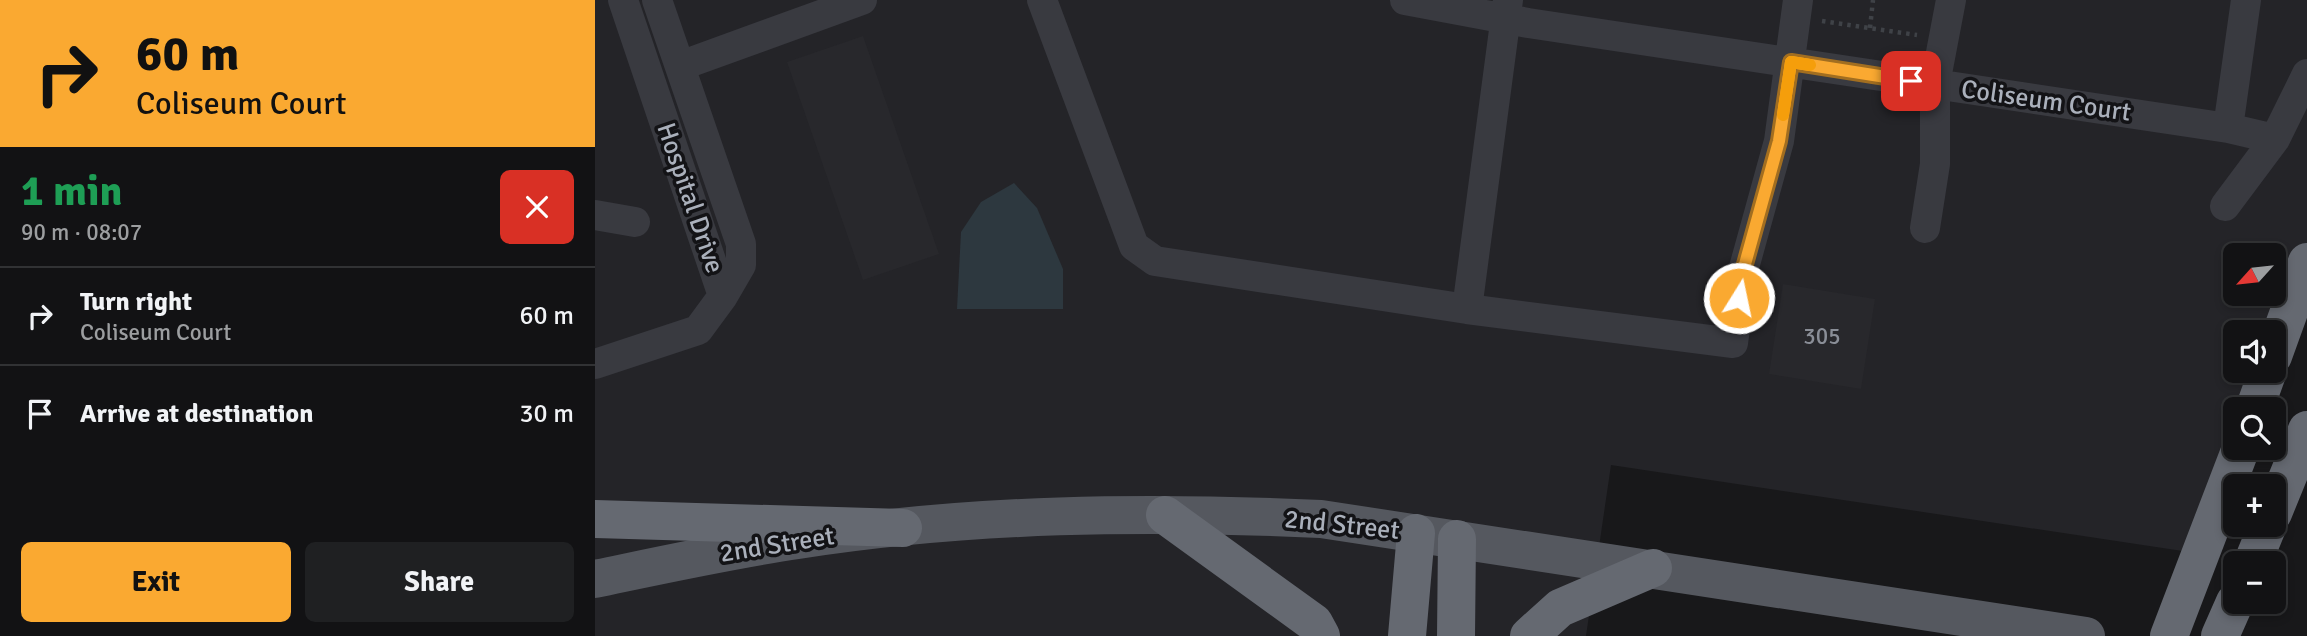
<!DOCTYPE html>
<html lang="en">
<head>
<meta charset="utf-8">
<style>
	body { margin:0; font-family:Signika,sans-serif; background:#1f2022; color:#f1f3f6; height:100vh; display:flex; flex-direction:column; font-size:26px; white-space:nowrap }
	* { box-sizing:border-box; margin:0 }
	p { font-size:23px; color:#9c9ea0 }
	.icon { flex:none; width:38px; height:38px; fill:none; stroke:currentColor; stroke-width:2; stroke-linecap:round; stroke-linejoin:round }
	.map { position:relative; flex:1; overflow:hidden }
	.drawer { display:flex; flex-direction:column; background:#121214; width:595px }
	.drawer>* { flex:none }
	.guide { background:#faa931; color:#111; overflow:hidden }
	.needle { width:46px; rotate:243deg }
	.fabs { position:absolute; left:1628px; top:243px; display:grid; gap:14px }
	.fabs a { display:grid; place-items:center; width:63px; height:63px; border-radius:10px; background:#121214; box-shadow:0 4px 10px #0003,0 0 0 2px #313234; font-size:35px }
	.pin { position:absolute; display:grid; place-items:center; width:60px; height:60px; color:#fff; margin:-30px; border-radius:14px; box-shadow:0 4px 10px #0006 }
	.me { position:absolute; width:77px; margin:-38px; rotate:10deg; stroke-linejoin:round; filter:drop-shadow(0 0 5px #0008) }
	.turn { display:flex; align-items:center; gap:24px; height:147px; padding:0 21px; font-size:32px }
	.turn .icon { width:91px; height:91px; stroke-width:2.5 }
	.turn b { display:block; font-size:49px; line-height:60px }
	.round { display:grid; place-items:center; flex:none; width:74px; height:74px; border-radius:10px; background:#1f2022 }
	.headline { display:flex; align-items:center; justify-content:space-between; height:119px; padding:0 21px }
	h1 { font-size:42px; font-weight:800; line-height:52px; color:#1e9e55 }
	.action { display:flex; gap:14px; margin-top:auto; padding:14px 21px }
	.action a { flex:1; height:80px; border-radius:10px; background:#faa931; color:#111; font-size:28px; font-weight:800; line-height:80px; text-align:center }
	.action a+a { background:#1f2022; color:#f1f3f6 }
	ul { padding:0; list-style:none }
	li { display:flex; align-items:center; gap:21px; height:98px; padding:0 21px; border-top:2px solid #313234 }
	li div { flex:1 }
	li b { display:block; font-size:26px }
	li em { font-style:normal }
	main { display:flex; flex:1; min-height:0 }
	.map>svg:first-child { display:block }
	.built { fill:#242428; fill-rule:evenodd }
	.water { fill:#2d383f }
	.building { fill:#28282c }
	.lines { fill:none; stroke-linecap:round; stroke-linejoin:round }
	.path { stroke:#3f4247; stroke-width:4.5; stroke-dasharray:3.5 5; stroke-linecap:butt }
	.minor { stroke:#393a40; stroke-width:30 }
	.major { stroke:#55585f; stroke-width:38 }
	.highway { stroke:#656971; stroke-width:38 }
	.route-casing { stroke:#a26e20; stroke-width:18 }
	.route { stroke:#faa931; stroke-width:12 }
	.slow { stroke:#f59e0b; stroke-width:12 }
	.labels { text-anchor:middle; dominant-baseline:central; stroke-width:7; stroke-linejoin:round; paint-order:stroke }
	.number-label { font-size:23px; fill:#8a8e97 }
	.street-label { font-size:26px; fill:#aab0bb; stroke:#131316 }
</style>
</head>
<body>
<main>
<section class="drawer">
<div class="guide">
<div class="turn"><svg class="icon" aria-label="right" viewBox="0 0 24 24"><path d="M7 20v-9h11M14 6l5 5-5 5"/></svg><div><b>60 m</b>Coliseum Court</div></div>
</div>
<div class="headline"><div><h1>1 min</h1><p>90 m · 08:07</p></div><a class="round" style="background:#d93025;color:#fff"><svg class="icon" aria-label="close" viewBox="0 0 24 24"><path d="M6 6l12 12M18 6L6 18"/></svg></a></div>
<ul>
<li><svg class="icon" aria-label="right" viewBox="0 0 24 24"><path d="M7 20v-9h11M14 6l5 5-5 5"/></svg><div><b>Turn right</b><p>Coliseum Court</p></div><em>60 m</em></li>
<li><svg class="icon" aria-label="arrive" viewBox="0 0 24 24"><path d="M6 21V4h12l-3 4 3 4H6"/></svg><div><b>Arrive at destination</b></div><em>30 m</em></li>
</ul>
<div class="action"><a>Exit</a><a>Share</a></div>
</section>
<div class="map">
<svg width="1712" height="636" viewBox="0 0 1712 636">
	<rect width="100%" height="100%" fill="#18181a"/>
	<path class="built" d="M 0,0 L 1712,0 L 1712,319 L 1674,409 L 1640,410 L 1640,448 L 1614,555 L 1016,465 L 991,636 L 0,636 ZM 1640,256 L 1678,256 L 1678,294 L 1640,294 ZM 1640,332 L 1678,332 L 1678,371 L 1640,371 Z"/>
	<path class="water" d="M 419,183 L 442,208 L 468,269 L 468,309 L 362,309 L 366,232 L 386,202 Z"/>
	<path class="building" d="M 268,36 L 344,254 L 268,280 L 192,62 Z
		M 1188,284 L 1280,299 L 1266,389 L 1174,374 Z"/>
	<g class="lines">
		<path class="path" d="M 1227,21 L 1322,35
			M 1275,28 L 1278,0"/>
		<path class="minor" d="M 28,0 L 128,296
			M 447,0 L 539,246 L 560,261 L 872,309 L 1138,343 L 1147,275 L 1184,141 L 1203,0
			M 810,0 L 933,23 L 1633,128 L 1680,139 L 1630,206
			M 85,66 L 267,0
			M 1633,128 L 1651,0
			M 1680,139 L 1712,74
			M 0,215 L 40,222
			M 1330,228 L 1340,164 L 1340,84 L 1356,0
			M 872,309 L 913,0
			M 0,364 L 103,330 L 128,296 L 146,265 L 146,244 L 62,0"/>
		<path class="major" d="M 0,579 C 67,565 135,550 203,540 C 376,513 552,511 726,519 L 1491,636"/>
		<path class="highway" d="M 1678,356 L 1712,262
			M 1659,410 L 1673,371
			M 1678,513 L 1712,430
			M 570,515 L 719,623 L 726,636
			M 0,519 L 308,528
			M 1657,564 L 1673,525
			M 812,636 L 821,533
			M 861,636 L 862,539
			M 934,636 L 965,608 L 1058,568
			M 1574,636 L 1646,448
			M 1625,636 L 1640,602"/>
	</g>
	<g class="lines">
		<g class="route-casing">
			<path id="route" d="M 1144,298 L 1147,275 L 1184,141 L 1196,62 L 1316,81"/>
		</g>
		<use href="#route" class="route"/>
		<path class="slow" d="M 1188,115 L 1196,62 L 1215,65"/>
	</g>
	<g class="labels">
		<g class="number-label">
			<text x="1227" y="336">305</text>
		</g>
		<g class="street-label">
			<text transform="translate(1451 101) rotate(8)">Coliseum Court</text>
			<text transform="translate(95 198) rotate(71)">Hospital Drive</text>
			<text transform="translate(747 525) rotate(6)">2nd Street</text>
			<text transform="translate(182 545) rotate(-9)">2nd Street</text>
		</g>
	</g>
</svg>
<div class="fabs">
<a><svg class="needle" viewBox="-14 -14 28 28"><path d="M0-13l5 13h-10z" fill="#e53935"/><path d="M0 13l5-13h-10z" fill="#9c9ea0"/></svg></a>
<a><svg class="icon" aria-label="sound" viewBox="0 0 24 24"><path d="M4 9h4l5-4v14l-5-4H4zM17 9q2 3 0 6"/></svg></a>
<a><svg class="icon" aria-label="search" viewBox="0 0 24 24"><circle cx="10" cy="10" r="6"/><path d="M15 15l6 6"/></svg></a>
<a>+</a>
<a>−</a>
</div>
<div class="pin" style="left:1316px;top:81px;background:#d93025"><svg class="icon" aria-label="arrive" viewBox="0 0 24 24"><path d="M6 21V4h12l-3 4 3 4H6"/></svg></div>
<svg class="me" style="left:1144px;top:298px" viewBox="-20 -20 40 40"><circle r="17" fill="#faa931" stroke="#fff" stroke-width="3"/><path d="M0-11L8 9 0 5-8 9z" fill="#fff"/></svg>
</div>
</main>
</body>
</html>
